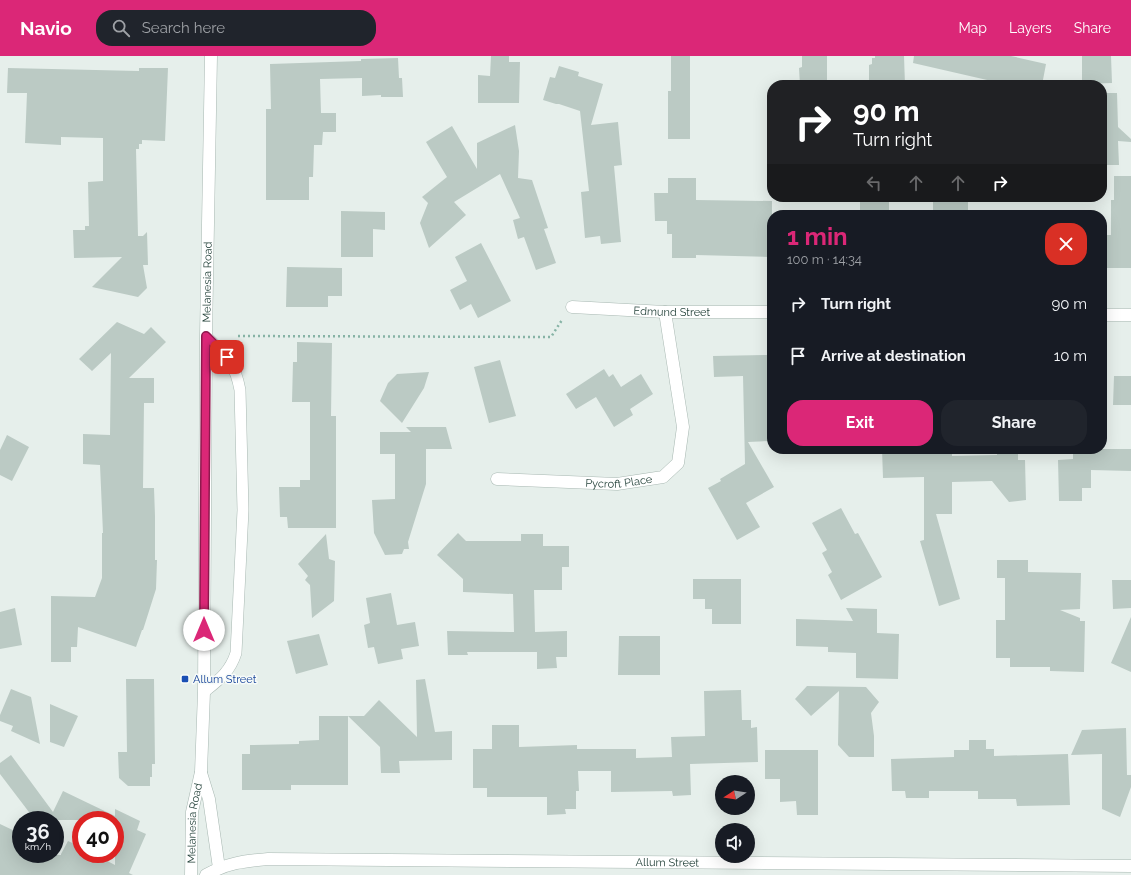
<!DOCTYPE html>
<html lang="en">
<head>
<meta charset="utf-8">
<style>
	body { margin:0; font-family:Raleway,sans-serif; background:#20242c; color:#f1f3f6; height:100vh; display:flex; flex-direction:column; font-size:15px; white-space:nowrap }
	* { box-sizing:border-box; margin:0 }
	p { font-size:13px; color:#9ea1a6 }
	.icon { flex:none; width:22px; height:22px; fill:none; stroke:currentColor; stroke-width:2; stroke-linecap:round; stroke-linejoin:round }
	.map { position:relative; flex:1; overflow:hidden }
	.details { position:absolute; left:767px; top:154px; width:340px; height:244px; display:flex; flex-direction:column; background:#171b24; border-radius:16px; box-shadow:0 4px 16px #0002 }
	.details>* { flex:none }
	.guide { position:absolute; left:767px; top:24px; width:340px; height:122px; border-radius:16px; box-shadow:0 4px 16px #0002; background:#202124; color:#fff; overflow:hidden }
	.needle { width:26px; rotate:258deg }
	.controls { position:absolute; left:715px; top:719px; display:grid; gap:8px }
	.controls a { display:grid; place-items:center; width:40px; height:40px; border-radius:50%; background:#171b24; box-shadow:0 4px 16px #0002; font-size:20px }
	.speed { position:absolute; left:12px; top:755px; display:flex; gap:8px; font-size:20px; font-weight:700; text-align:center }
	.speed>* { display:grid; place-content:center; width:52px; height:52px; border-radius:50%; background:#171b24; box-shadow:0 4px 16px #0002; line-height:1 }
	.speed small { font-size:10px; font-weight:400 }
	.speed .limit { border:6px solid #d22; background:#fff; color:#111 }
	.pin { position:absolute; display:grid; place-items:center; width:34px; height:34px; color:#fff; margin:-17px; border-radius:8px; box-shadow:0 2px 6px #0006 }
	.me { position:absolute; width:44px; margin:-22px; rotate:0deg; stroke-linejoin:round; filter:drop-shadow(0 0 3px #0008) }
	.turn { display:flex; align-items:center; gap:14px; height:84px; padding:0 20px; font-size:18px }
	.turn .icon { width:52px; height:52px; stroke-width:2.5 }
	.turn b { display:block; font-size:28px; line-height:34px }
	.lanes { display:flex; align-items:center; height:38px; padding:0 20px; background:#0003; justify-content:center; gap:20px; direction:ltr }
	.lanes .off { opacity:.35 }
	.round { display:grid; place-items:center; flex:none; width:42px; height:42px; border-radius:16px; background:#20242c }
	.summary { display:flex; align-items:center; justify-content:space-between; height:68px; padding:0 20px }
	h1 { font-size:24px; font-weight:700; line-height:30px; color:#db2777 }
	.action { display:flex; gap:8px; margin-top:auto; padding:8px 20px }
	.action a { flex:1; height:46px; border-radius:16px; background:#db2777; color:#fff; font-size:16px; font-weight:700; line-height:46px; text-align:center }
	.action a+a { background:#20242c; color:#f1f3f6 }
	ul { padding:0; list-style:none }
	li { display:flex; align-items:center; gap:12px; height:52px; padding:0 20px }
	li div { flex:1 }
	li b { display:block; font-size:15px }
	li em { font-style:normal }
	header { display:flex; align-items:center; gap:24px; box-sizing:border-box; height:56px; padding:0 20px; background:#db2777; color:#fff }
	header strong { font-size:19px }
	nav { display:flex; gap:22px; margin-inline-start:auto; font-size:14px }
	.search { width:280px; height:36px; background:#20242c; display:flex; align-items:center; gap:10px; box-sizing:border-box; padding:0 14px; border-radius:16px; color:#9ea1a6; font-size:15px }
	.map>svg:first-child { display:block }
	.building { fill:#bbcac4 }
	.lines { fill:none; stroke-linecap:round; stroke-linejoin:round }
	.service-casing { stroke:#a8b8b2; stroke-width:12 }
	.minor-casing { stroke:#a8b8b2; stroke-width:13 }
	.tertiary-casing { stroke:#a8b8b2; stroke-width:13 }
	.path { stroke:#86b3a5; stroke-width:2.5; stroke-dasharray:2 3; stroke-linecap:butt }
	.service { stroke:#fff; stroke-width:11 }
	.minor { stroke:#fff; stroke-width:12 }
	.tertiary { stroke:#fff; stroke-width:12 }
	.route-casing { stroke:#8e194d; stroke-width:10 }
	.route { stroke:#db2777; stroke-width:7 }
	.transit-dot { fill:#1a4fb4; stroke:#f7fbf9; stroke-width:1.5 }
	.labels { text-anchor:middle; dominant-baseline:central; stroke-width:3; stroke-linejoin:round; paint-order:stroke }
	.street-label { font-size:11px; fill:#24423a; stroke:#f7fbf9 }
	.transit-label { font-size:11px; fill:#164399; stroke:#f7fbf9; text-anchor:start }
</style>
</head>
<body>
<header>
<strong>Navio</strong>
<div class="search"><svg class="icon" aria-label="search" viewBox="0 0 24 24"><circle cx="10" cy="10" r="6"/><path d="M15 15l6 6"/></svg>Search here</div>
<nav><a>Map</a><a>Layers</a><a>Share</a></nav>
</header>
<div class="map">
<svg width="1131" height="819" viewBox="0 0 1131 819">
	<rect width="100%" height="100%" fill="#e6efeb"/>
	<path class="building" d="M 491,0 L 509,0 L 509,6 L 520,6 L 519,47 L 478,47 L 478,19 L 490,20 Z
		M 671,0 L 690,0 L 690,83 L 668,83 L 668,35 L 671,35 Z
		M 802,0 L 827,0 L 827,29 L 800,29 L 799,12 L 802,11 Z
		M 875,0 L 904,0 L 905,29 L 869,29 L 869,9 L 872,8 L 872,2 L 875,2 Z
		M 914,0 L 1011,0 L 1046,8 L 1042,29 L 1009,29 L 913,7 Z
		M 1082,0 L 1111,0 L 1112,27 L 1082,28 Z
		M 398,2 L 399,22 L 402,22 L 403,41 L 381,41 L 381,39 L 362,40 L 362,22 L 320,23 L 321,57 L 336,57 L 336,76 L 323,76 L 322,89 L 314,89 L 313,121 L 309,121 L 309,144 L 266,144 L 266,53 L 271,53 L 270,8 L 361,5 L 361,3 Z
		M 559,10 L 579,16 L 578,20 L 603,28 L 591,69 L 618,66 L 622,109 L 614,110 L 621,186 L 601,188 L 600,180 L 585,182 L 581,136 L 589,135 L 580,55 L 559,48 L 560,48 L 556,48 L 543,44 L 550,21 L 555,22 Z
		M 8,12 L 139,15 L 139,12 L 168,12 L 165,85 L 142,84 L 142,88 L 139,88 L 139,93 L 136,93 L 138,180 L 143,180 L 147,176 L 148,209 L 143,209 L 147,232 L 138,241 L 92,231 L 122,201 L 74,202 L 73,174 L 85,174 L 85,170 L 89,170 L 88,126 L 103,125 L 103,82 L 61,81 L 61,89 L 25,87 L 27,37 L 7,37 Z
		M 1102,37 L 1117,37 L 1118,71 L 1131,83 L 1131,86 L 1118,85 L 1119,109 L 1102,109 Z
		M 515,69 L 519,95 L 518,122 L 532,124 L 548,172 L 544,173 L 556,207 L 536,214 L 524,181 L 518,183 L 513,164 L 520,162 L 500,118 L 454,146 L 466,159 L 429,192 L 420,167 L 428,147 L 422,141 L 447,121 L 426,86 L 452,70 L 477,113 L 477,87 Z
		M 1114,120 L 1131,120 L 1131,212 L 1102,212 L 1102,179 L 1111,179 L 1111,144 L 1114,144 Z
		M 668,122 L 696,122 L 696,144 L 772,145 L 772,175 L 770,175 L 769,201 L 696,199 L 696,202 L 672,202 L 672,178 L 667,178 L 667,165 L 655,165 L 654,137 L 668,137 Z
		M 889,141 L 889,159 L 860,159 L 860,142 Z
		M 933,141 L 968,141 L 968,159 L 933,159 Z
		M 341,155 L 385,156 L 385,174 L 373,173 L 373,201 L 341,201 Z
		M 481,187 L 511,245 L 478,262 L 471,248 L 460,254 L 450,234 L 467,225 L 455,201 Z
		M 287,211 L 342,212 L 342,240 L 328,240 L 328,251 L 286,251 Z
		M 117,266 L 144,278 L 151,271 L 166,286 L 129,322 L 154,322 L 154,347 L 144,347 L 143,432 L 154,432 L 155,460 L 155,504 L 157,504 L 156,533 L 143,574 L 142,574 L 136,591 L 78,571 L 77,591 L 71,591 L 71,606 L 51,606 L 51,540 L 95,541 L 102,522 L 102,477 L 103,477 L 100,409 L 83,408 L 83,378 L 110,379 L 111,297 L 92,315 L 79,303 Z
		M 297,286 L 332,287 L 331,360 L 336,360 L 336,472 L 288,472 L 287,461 L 280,461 L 279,431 L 300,431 L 300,424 L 310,424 L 310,346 L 292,346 L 293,306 L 297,306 Z
		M 767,299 L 770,385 L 748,386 L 774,431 L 746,447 L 760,471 L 737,484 L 708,432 L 721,425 L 720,423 L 745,408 L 743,320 L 714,321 L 713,300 Z
		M 500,304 L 516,360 L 489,367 L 474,311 Z
		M 604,313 L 609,321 L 613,318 L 621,331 L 641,318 L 653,338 L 630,353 L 633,359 L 614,371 L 596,341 L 576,353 L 566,338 Z
		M 429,316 L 424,332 L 402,367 L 380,345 L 388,327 L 397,318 Z
		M 1114,320 L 1131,320 L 1131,349 L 1113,349 Z
		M 406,371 L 446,371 L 452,393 L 426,393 L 426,428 L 408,486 L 409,493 L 404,493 L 402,498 L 385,499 L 374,477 L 372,444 L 395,443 L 395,398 L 380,398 L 380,376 L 411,376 Z
		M 7,379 L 29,391 L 12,425 L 0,419 L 0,394 Z
		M 882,393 L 952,393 L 952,400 L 997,399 L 997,393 L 1018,393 L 1018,404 L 1025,404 L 1026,444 L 1009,446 L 992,425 L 952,426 L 952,458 L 936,458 L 960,543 L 939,550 L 920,485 L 924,484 L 924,421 L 883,422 Z
		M 1073,393 L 1131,393 L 1131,415 L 1091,414 L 1091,432 L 1082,432 L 1082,445 L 1059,445 L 1058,404 L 1073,403 Z
		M 841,452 L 855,478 L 858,477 L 882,521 L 841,544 L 828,519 L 832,516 L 822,497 L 827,494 L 812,467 Z
		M 458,477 L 466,485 L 521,485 L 521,478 L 543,478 L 543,490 L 569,490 L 569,511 L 562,511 L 562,534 L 534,534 L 535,576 L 567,575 L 567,601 L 556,601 L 557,612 L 537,613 L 537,596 L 467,596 L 468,599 L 448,599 L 447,575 L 514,576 L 513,538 L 463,536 L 463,523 L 437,499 Z
		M 326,478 L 329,503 L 335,505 L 334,545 L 312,562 L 310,529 L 305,524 L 308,520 L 298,508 Z
		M 997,504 L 1028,504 L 1028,516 L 1081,517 L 1080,553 L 1060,554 L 1080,562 L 1080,565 L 1085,565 L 1084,616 L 1050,615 L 1050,611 L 1010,611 L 1010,602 L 996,602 L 996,564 L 1005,564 L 1005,522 L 997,522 Z
		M 693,523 L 741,523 L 741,568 L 712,568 L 712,553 L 705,553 L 705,543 L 693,543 Z
		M 1112,524 L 1131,524 L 1131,552 L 1113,553 Z
		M 391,537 L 397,569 L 415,566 L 419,590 L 401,593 L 403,603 L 378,608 L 374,591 L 368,592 L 364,569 L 370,567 L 366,542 Z
		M 15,552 L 22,589 L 0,593 L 0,556 Z
		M 846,552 L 877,553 L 877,577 L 899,578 L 898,623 L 856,622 L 856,597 L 828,596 L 828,591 L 796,590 L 796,563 L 853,565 Z
		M 1131,561 L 1131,616 L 1111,607 Z
		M 319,578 L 328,609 L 296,618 L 287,585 Z
		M 619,580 L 660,580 L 660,619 L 618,619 Z
		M 126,623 L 154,623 L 155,708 L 152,708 L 152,721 L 150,721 L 150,730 L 128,730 L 119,722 L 118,696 L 127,696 Z
		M 425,623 L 435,676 L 452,675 L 452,704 L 399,705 L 400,717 L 381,717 L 380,691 L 348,660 L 348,729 L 291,729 L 291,734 L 242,734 L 242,698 L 250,698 L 250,689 L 299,688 L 299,685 L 319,684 L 319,660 L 364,660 L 379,644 L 417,681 L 416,624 Z
		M 807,630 L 866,631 L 879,646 L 871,657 L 874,680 L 874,701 L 849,701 L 838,689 L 839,635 L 811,660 L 795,643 Z
		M 11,633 L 31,641 L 40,688 L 11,675 L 13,670 L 0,665 L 0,659 Z
		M 741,634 L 742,664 L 751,664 L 751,672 L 757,671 L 758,706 L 690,708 L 691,739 L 673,740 L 672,735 L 611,736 L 611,715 L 578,715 L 579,735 L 576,735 L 576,753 L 565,753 L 566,758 L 547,759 L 547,741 L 487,741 L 487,732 L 473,732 L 473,693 L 492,693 L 492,669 L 519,669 L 519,691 L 577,689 L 577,693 L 636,693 L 636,702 L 672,701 L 671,681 L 705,680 L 704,635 Z
		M 50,648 L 78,660 L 64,691 L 50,686 Z
		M 1126,672 L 1127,719 L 1131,719 L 1131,731 L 1120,761 L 1102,753 L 1102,698 L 1071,699 L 1082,674 Z
		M 969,684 L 986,684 L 986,693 L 994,693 L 994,700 L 1068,698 L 1070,749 L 1017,750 L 1016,743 L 978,743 L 978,735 L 929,735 L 929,742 L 906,742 L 905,735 L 892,735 L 891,703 L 954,701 L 954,694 L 969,694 Z
		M 765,694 L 818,694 L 818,759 L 797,759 L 796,745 L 780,746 L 780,723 L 765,723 Z
		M 11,699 L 53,756 L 63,735 L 115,760 L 115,753 L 140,765 L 137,774 L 146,778 L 129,817 L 133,819 L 0,819 L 0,768 L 21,778 L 21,798 L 61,799 L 61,798 L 68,785 L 81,791 L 81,798 L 94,798 L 115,809 L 115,764 L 35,764 L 0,718 L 0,707 Z"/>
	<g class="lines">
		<g class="service-casing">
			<path id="service" d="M 204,636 C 219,624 230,616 236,597 L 243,454 L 240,334 C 235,306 225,299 206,280"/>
		</g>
		<g class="minor-casing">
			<g id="minor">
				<path id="s1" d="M 572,251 L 665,256 L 772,256"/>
				<path d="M 1102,259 L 1131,259"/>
				<path id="s2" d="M 497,423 L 617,428 L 663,421 L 678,407 L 683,371 L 665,256"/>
			</g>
		</g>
		<g class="tertiary-casing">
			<g id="tertiary">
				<path d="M 201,717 L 209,743 L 219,812"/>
				<path id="s3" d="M 191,819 L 192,756 L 201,716 L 204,636 L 206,280 L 211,0"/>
				<path id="s4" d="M 206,819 C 227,807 244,805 268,803 L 1131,810"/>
			</g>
		</g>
		<path class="path" d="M 238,280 L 551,281 L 562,264"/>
		<use href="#service" class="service"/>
		<use href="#minor" class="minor"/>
		<use href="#tertiary" class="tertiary"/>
	</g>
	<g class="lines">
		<g class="route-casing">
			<path id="route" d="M 204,574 L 206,280 L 227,301"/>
		</g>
		<use href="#route" class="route"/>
	</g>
	<rect class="transit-dot" x="181" y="619" width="8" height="8" rx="2"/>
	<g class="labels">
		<g class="street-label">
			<text stroke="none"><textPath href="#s3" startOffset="594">Melanesia Road</textPath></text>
			<text stroke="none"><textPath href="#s1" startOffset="100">Edmund Street</textPath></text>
			<text stroke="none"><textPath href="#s2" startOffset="122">Pycroft Place</textPath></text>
			<text stroke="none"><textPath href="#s3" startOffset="52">Melanesia Road</textPath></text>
			<text stroke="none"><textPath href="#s4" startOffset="464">Allum Street</textPath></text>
		</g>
		<g class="transit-label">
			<text x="193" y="623">Allum Street</text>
		</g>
	</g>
</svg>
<div class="controls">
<a><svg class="needle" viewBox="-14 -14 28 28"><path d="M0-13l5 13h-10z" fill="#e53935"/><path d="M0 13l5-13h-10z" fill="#9ea1a6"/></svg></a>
<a><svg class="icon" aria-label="sound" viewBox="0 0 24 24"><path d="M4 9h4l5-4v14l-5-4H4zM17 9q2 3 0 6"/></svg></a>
</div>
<div class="speed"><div>36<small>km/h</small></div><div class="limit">40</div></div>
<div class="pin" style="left:227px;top:301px;background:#d93025"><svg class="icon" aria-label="arrive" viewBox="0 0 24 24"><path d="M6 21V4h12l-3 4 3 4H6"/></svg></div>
<svg class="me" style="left:204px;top:574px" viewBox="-20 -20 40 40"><circle r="19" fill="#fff"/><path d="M0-13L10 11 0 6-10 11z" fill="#db2777"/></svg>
<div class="guide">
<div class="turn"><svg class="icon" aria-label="right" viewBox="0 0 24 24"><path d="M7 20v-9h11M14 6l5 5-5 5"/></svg><div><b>90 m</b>Turn right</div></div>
<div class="lanes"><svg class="icon off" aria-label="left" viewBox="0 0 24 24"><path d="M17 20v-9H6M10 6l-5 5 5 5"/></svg><svg class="icon off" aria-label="ahead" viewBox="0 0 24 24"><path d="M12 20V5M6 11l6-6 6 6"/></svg><svg class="icon off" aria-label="ahead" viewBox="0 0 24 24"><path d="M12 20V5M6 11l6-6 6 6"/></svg><svg class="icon" aria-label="right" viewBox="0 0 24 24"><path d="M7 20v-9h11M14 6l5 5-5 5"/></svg></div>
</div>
<section class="details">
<div class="summary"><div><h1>1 min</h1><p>100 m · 14:34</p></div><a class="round" style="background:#d93025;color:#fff"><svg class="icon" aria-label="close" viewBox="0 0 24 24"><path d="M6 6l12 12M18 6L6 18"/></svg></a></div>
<ul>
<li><svg class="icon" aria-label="right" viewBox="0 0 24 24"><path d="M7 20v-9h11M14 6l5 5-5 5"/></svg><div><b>Turn right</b></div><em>90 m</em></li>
<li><svg class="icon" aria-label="arrive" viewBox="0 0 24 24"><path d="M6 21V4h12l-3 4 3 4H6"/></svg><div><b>Arrive at destination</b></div><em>10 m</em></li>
</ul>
<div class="action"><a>Exit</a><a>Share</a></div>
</section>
</div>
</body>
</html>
